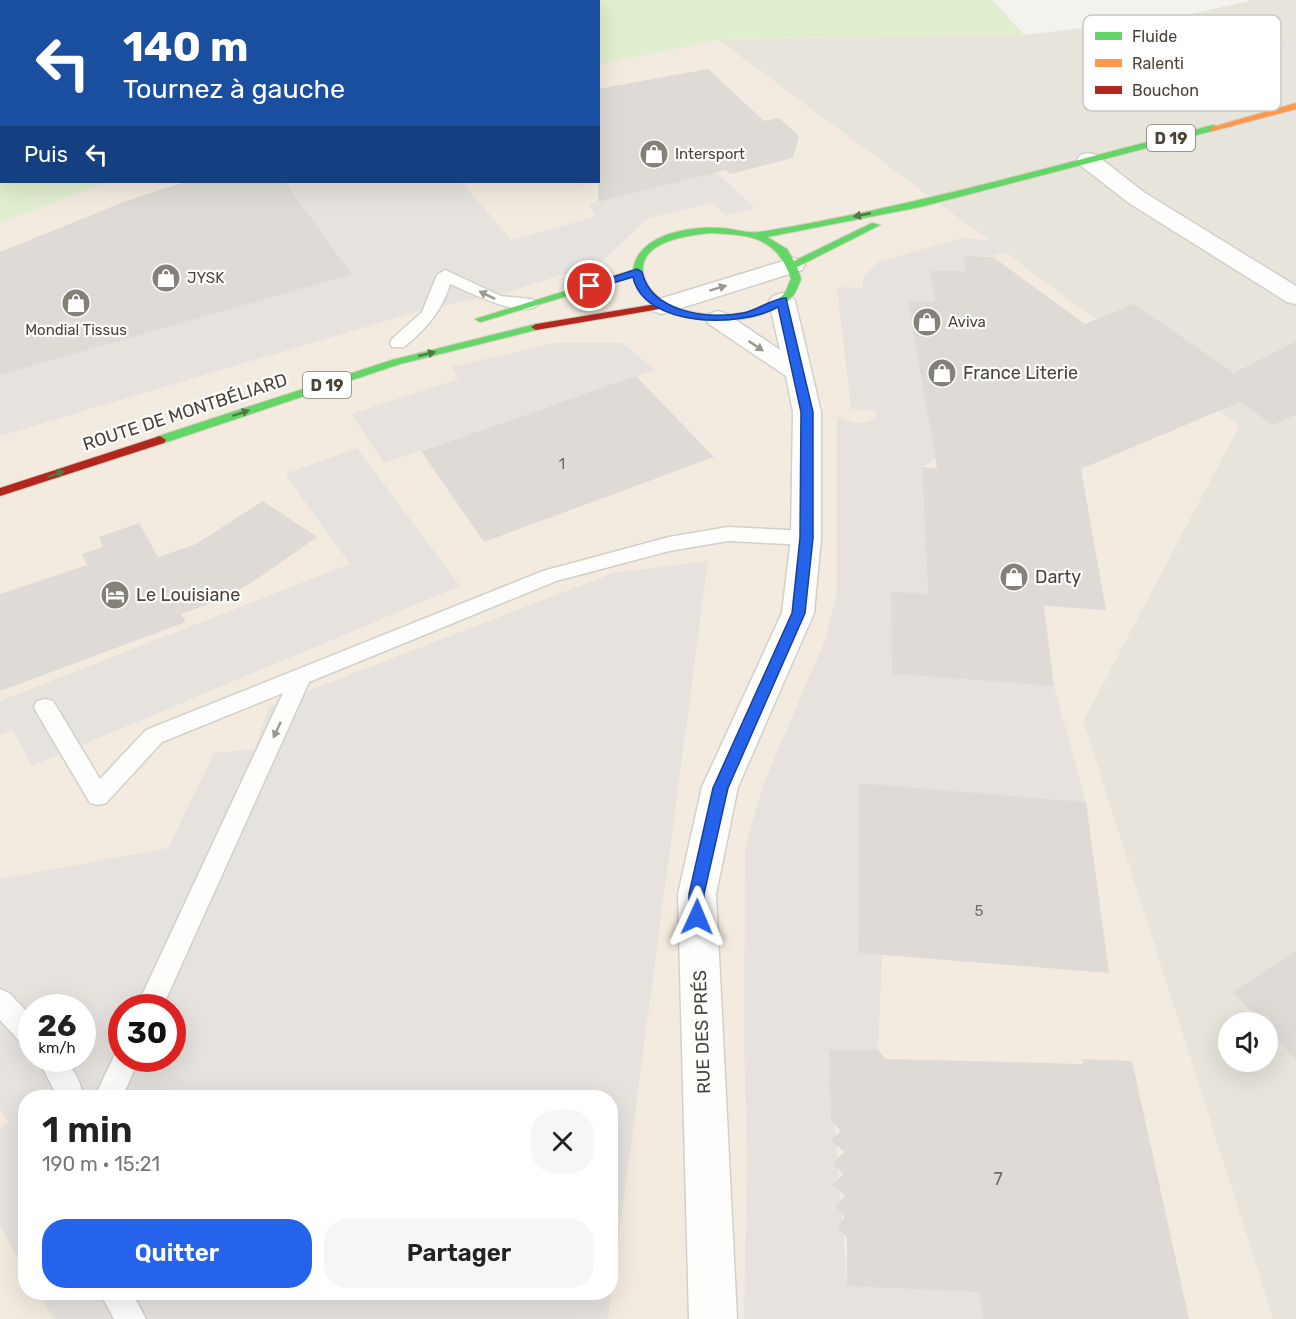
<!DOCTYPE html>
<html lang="fr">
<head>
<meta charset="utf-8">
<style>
	body { margin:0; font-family:Rubik,sans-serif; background:#f6f6f6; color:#222; height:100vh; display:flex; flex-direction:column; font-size:22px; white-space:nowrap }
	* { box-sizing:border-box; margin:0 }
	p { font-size:20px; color:#767676 }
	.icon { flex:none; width:33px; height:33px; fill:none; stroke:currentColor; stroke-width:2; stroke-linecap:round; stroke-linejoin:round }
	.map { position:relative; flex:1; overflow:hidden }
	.details { position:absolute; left:18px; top:1090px; width:600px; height:210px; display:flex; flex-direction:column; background:#fff; border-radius:24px; box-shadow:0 6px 24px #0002 }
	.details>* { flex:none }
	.hud { position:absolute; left:0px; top:0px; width:600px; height:183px; box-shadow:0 6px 24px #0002; background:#1a4fa0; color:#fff; overflow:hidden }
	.fabs { position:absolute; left:1218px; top:1012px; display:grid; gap:12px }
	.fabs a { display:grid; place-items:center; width:60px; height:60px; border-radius:50%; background:#fff; box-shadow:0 6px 24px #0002; font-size:30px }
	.speed { position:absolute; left:18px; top:994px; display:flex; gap:12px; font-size:30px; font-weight:700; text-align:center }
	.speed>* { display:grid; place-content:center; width:78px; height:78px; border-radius:50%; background:#fff; box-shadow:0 6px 24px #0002; line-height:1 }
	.speed small { font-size:15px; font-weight:400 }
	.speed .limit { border:9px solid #d22; background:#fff; color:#111 }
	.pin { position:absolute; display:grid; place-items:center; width:51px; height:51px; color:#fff; margin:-26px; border:3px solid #fff; border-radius:50%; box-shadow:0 2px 6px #0007 }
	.me { position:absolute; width:66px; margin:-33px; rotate:1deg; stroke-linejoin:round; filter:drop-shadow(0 0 4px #0008) }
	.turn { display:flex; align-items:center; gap:21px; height:126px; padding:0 24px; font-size:27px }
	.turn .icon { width:78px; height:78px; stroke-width:2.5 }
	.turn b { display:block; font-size:42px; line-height:51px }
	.then { display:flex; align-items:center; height:57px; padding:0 24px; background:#0003; gap:12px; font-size:22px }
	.round { display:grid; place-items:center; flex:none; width:63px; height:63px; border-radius:24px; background:#f6f6f6 }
	.overview { display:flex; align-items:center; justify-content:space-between; height:102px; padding:0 24px }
	h1 { font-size:36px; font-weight:600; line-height:45px }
	.cta { display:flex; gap:12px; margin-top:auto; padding:12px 24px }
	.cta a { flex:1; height:69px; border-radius:24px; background:#2563eb; color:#fff; font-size:24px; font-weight:600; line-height:69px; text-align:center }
	.cta a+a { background:#f6f6f6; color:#222 }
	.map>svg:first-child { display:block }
	.residential { fill:#e7e4dc; fill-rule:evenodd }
	.commercial { fill:#f3ebdf; fill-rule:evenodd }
	.green { fill:#e1eecf }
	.parking { fill:#e6e3df; fill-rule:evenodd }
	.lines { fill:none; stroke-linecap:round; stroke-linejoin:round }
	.canal { fill:#c0ddf1; fill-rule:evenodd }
	.building { fill:#dedbd6 }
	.lane-casing { stroke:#d2d0cb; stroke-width:3 }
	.street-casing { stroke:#d2d0cb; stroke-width:3 }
	.fast-casing { stroke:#d6cebb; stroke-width:2 }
	.slow-casing { stroke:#d6cebb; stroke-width:2 }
	.jam-casing { stroke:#d6cebb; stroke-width:2 }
	.lane { fill:#fdfdfc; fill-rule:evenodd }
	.street { fill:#fdfdfc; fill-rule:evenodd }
	.fast { fill:#63d668; fill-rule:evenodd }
	.slow { fill:#ff974d; fill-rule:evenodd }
	.jam { fill:#b3261e; fill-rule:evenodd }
	.oneway { fill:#537749 }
	.oneway2 { fill:#9b9791 }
	.route { fill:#2563eb; stroke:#184099; stroke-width:1.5 }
	.labels { text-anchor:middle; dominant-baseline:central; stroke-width:4.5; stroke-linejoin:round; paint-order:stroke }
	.far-poi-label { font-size:15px; fill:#4b4439; stroke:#fff; text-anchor:start }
	.number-label { font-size:15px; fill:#706a61 }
	.shield { fill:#fff; stroke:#817c74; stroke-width:1.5 }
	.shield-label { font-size:16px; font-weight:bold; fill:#4b4439 }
	.poi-label { font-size:18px; fill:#4b4439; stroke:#fff; text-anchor:start }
	.street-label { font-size:18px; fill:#4b4439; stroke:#fff }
	.near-number-label { font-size:18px; fill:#706a61 }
	.key { fill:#fff; stroke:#c9c7c4; stroke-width:1.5 }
	.key-label { font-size:16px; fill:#4b4439 }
</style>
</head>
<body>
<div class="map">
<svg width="1296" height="1319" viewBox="0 0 1296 1319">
	<rect width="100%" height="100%" fill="#f4f2ee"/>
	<path class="residential" d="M 1253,0 L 1296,0 L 1296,1319 L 1273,1319 L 1083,721 L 1239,426 L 718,40 L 1024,35 L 1182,16 ZM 1228,1023 L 1268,1023 L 1268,1062 L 1228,1062 Z"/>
	<path class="commercial" d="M 718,40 L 1239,426 L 1083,721 L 1273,1319 L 0,1319 L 0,223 L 108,182 L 598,182 L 599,65 ZM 32,1008 L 82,1008 L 82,1059 L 32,1059 ZM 122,1008 L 172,1008 L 172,1059 L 122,1059 ZM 26,1098 L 610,1098 L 610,1293 L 26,1293 Z"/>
	<path class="green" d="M 317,0 L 993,0 L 1024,35 L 718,40 L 599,65 L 598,2 L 312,1 Z
		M 0,95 L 2,182 L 108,182 L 0,223 Z"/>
	<path class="parking" d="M 1296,35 L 1296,58 L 1258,36 Z
		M 716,172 L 755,208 L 726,216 L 712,203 L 648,218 L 602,262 L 502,294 L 422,310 L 0,436 L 0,375 L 351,272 L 285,182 L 463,183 L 511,240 L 595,217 L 589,204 Z
		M 962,238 L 988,240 L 1005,253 L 993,256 L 971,256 L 974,272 L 930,272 L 935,301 L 938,457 L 922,467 L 928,594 L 892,674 L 1054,686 L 1086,802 L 859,783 L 858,952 L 882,954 L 878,1050 L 829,1050 L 847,1285 L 979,1292 L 983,1319 L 744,1319 L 747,1158 L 744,1041 L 745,847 L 764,783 L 824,642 L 837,594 L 837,417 L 856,423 L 867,422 L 876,418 L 877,411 L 851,409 L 837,287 L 863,288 L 863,278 L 878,262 Z
		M 554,343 L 623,343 L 655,370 L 384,463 L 351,414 L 458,379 L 452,367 Z
		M 357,448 L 460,586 L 32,766 L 13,730 L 0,735 L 0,701 L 350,564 L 285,474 Z
		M 708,561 L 608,1319 L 53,1319 L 38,1293 L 610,1293 L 610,1098 L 26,1098 L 25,1270 L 0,1226 L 0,1129 L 9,1122 L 0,1109 L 0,879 L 168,848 L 214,753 L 255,749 L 269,706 L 613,573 ZM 32,1008 L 82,1008 L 82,1059 L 32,1059 ZM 122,1008 L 172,1008 L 172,1059 L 122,1059 Z"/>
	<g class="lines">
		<path class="canal" d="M 318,0 L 347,0 L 317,2 Z
			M 0,100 L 2,100 L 0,119 Z"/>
	</g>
	<path class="building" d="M 708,69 L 764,121 L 779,118 L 799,136 L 793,158 L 730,174 L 726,170 L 598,202 L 598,89 Z
		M 185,182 L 285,182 L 352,274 L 0,375 L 0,252 L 126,201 Z
		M 963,256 L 993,257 L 1085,324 L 1134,304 L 1234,373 L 1296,341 L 1296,415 L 1273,425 L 1240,402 L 1081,469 L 1106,610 L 1044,606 L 1054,686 L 892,674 L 891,592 L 928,594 L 922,467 L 937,468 L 908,301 L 935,301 L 930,271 L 966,271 Z
		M 636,376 L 714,457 L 484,542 L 421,451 Z
		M 263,501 L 317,537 L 254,581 L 223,599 L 181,614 L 186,622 L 0,691 L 0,594 L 87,565 L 82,554 L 103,547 L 99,537 L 139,523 L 158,557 L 196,544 Z
		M 859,783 L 1086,802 L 1109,973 L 858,953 Z
		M 1296,951 L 1296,1060 L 1268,1029 L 1268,1023 L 1262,1023 L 1233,992 Z
		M 829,1050 L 878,1050 L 886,1059 L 1083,1064 L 1082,1059 L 1132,1061 L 1189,1319 L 983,1319 L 979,1292 L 847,1286 L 847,1238 L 837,1227 L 845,1217 L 835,1206 L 845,1196 L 833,1185 L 843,1174 L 833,1163 L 844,1152 L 831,1140 L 841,1131 L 831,1120 Z"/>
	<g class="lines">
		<g class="lane-casing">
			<path id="lane" d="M 445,270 L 501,296 L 531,299 L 539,304 C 525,321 467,291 450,284 C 442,311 426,329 404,347 L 392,347 L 390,343 L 392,339 L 422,312 L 437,275 Z
				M 728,527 L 806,531 L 813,533 L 816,538 L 813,543 L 806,545 L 728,541 L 669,551 L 556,581 L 309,682 L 162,1008 L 136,1008 L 283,693 L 162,742 L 106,803 L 98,805 L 90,803 L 37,713 L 34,707 L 37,701 L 45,699 L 53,701 L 100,779 L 146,730 L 543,571 L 669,537 Z
				M 0,989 L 9,993 L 32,1017 L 32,1048 L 23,1045 L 0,1020 Z
				M 122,1048 L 122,1059 L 139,1059 L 122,1098 L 94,1098 L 117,1050 Z
				M 38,1059 L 66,1059 C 74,1072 82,1083 83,1098 L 55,1098 L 55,1092 Z
				M 100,1293 L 132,1293 L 146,1319 L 114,1319 Z"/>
		</g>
		<g class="street-casing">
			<path id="street" d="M 1088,153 L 1096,155 L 1145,193 L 1296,286 L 1296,304 L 1287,302 L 1129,203 L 1080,165 L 1077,160 L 1080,155 Z
				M 793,258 L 802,260 L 805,265 L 802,270 L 662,314 L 653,311 L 649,306 L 653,301 Z
				M 782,293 L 791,296 L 795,301 L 821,412 L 821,538 L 814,613 L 738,787 L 716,894 L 737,1319 L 689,1319 L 678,894 L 702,787 L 782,613 L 791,538 L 793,412 L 786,376 L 709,324 L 705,319 L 709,314 L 718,311 L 727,314 L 780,350 L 769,301 L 773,296 Z"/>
		</g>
		<g class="fast-casing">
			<path id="fast" d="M 90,0 L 101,0 L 89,2 Z
				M 0,25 L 2,25 L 0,30 Z
				M 1213,125 L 1216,126 L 1216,130 L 920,207 L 767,237 L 787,249 L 794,261 L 872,223 L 880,225 L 797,267 L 801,279 C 798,286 796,294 790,299 C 755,332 648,330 634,276 L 484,321 L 480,322 L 475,319 L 633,270 C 638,234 690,226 720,228 C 732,228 748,234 760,232 C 913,207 1063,163 1213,125 ZM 711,233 C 751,235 777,237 791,279 C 788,284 787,291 783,295 C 758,320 693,320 665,302 C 655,296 645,285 643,273 C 639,241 689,235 711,233 Z
				M 536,324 L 540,325 L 540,329 L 400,364 L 164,443 L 160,444 L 154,440 L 156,437 L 392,360 Z"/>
		</g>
		<g class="slow-casing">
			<path id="slow" d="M 5,0 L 17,0 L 16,2 Z
				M 1296,103 L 1296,109 L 1213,131 L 1209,128 Z"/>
		</g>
		<g class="jam-casing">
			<path id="jam" d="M 662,303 L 666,304 L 666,308 L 536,330 L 531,327 L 536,324 Z
				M 160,436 L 166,440 L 164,443 L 0,496 L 0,488 Z"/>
		</g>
		<use href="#lane" class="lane"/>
		<use href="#street" class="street"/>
		<use href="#fast" class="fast"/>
		<use href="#slow" class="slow"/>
		<use href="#jam" class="jam"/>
	</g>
	<defs><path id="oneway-solid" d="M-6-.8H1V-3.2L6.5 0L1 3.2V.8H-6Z" transform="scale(1.5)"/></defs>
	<g class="oneway">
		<use href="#oneway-solid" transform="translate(862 215) rotate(169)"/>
		<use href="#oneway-solid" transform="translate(427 354) rotate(-14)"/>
		<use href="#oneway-solid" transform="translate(241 413) rotate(-18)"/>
		<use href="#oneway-solid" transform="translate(56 474) rotate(-18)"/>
	</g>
	<g class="oneway2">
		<use href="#oneway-solid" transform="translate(718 288) rotate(-17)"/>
		<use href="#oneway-solid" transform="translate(487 295) rotate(-154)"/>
		<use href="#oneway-solid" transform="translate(756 346) rotate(34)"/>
		<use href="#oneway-solid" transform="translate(277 730) rotate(115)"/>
	</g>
	<path class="route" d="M 637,269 L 642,272 C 651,312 708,320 743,313 C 756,311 775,297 786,298 L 813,412 L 813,538 L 805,613 L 728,788 L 704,894 L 705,917 L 703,922 L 697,924 L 692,922 L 689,917 L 689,894 L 713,788 L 792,613 L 800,538 L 801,412 L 778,307 C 741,328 644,328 633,277 L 590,290 L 585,286 Z"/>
	<defs>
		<g id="shop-disc" transform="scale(1.5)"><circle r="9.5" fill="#868178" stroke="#fff"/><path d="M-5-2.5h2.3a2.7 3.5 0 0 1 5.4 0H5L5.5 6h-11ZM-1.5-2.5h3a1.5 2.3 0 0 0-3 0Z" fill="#fff"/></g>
		<g id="hotel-disc" transform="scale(1.5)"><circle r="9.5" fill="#868178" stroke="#fff"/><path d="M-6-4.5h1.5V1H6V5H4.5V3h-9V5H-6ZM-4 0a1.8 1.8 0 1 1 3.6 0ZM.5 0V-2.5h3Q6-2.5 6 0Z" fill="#fff"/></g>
	</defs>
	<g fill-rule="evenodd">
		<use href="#shop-disc" x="654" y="154"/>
		<use href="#shop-disc" x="166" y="278"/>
		<use href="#shop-disc" x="76" y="303"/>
		<use href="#shop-disc" x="927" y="322"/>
		<use href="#shop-disc" x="942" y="373"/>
		<use href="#shop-disc" x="1014" y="577"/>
		<use href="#hotel-disc" x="115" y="595"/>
	</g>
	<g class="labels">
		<g class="far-poi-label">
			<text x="675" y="154">Intersport</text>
			<text x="187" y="278">JYSK</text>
			<text x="948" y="322">Aviva</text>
			<text x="76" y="330" text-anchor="middle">Mondial Tissus</text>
		</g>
		<g class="number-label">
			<text x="562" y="464">1</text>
			<text x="979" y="911">5</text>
		</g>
		<g class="shield">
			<rect x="1147" y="125" width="48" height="26" rx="4.5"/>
			<rect x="303" y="372" width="48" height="26" rx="4.5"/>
		</g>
		<g class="shield-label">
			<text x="1171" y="138">D 19</text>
			<text x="327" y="385">D 19</text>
		</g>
		<g class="poi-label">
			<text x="963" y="373">France Literie</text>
			<text x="1035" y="577">Darty</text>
			<text x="136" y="595">Le Louisiane</text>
		</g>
		<g class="street-label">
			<text transform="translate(185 412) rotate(-18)">ROUTE DE MONTBÉLIARD</text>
			<text transform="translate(702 1032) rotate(-92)">RUE DES PRÉS</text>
		</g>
		<g class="near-number-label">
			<text x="998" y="1179">7</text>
		</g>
	</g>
	<rect x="1083" y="15" width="198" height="96" rx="9" class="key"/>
	<rect x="1095" y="32" width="27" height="8" fill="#63d668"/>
	<rect x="1095" y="59" width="27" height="8" fill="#ff974d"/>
	<rect x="1095" y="86" width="27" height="8" fill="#b3261e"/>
	<g class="key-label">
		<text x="1132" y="42">Fluide</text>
		<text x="1132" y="69">Ralenti</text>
		<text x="1132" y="96">Bouchon</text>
	</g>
</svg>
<div class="fabs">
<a><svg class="icon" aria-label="sound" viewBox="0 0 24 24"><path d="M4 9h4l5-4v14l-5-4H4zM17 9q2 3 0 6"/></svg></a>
</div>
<div class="speed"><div>26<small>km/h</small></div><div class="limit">30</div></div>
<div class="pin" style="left:590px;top:286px;background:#d93025"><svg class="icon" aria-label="arrive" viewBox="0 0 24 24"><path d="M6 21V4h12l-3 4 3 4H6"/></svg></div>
<svg class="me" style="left:697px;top:917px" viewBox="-20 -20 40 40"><path d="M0-17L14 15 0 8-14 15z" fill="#2563eb" stroke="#fff" stroke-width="4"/></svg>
<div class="hud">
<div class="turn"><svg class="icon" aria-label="left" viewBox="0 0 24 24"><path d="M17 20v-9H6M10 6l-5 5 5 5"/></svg><div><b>140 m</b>Tournez à gauche</div></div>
<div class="then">Puis<svg class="icon" aria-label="left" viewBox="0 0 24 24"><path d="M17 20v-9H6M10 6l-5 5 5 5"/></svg></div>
</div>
<section class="details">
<div class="overview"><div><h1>1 min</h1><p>190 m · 15:21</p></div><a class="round"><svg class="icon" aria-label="close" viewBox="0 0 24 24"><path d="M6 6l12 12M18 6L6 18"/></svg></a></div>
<div class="cta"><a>Quitter</a><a>Partager</a></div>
</section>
</div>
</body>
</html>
